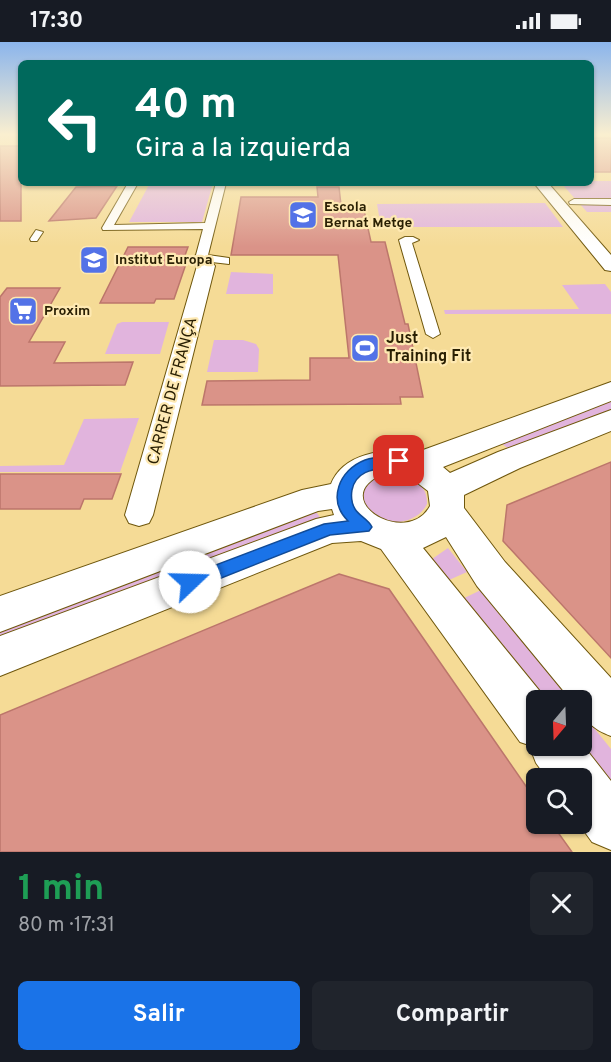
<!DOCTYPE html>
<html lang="es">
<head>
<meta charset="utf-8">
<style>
	body { margin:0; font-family:Overpass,sans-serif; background:#20242c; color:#f1f3f6; height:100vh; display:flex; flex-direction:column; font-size:22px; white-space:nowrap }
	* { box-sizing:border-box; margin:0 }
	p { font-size:20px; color:#9ea1a6 }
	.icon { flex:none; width:33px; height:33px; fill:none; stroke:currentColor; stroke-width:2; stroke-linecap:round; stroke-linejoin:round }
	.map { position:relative; height:810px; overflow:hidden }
	.details { display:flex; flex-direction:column; background:#171b24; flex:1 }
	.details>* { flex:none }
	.banner { position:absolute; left:18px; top:18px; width:576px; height:126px; border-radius:9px; box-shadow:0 2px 4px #0004; background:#00695c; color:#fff; overflow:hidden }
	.needle { width:39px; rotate:199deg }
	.tools { position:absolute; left:526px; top:648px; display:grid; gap:12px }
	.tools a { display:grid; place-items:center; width:66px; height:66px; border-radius:9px; background:#171b24; box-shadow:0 2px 4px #0004; font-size:30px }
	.pin { position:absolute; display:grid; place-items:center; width:51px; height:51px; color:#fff; margin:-26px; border-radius:12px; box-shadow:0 3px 9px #0006 }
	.me { position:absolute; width:66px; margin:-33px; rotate:69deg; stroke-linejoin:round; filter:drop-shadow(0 0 4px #0008) }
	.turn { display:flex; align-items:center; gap:21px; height:126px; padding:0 18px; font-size:27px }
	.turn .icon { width:78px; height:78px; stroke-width:2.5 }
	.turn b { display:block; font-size:42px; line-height:51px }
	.round { display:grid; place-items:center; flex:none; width:63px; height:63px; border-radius:9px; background:#20242c }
	.overview { display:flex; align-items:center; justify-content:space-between; height:102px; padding:0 18px }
	h1 { font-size:36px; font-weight:700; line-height:45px; color:#1e9e55 }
	.cta { display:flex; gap:12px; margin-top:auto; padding:12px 18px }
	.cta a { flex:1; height:69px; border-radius:9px; background:#1a73e8; color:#fff; font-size:24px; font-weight:700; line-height:69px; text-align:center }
	.cta a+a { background:#20242c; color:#f1f3f6 }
	.status { display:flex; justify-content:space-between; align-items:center; height:42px; padding:0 30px; background:#171b24; direction:ltr }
	.status svg { height:16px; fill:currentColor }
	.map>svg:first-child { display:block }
	.green { fill:#e1b4dd }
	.building { fill:#da9388; stroke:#bc766b; stroke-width:1.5 }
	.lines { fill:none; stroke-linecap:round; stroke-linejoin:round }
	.service-casing { stroke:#6f570c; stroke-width:2 }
	.pedestrian-casing { stroke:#6f570c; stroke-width:2 }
	.minor-casing { stroke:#6f570c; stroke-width:2 }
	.tertiary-casing { stroke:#6f570c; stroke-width:2 }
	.service { fill:#fff; fill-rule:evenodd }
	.pedestrian { fill:#fff; fill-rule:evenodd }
	.minor { fill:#fff; fill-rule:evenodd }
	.tertiary { fill:#fff; fill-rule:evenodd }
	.route { fill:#1a73e8; stroke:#114b97; stroke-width:1.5 }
	.labels { text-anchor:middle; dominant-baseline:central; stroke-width:4.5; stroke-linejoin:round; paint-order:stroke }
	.far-poi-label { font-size:14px; font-weight:bold; fill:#291f03; stroke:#fee9b2; text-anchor:start }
	.poi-label { font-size:16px; font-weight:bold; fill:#291f03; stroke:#fee9b2; text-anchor:start }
	.street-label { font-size:16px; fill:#291f03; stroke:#fee9b2 }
</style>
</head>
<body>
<div class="status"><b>17:30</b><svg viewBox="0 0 49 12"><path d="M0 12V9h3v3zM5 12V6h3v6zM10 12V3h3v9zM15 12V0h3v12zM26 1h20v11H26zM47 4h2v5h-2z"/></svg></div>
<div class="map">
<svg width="611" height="810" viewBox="0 0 611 810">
	<rect width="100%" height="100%" fill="#f5db96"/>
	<path class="green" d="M 591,139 L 611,139 L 611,170 L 587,170 L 561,141 Z
		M 150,141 L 213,141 L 202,180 L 129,180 Z
		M 545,161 L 563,185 L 381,185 L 377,162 Z
		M 231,230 L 273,232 L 273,252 L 226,252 Z
		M 605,242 L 611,250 L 611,272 L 445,272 L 444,268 L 579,267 L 562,243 Z
		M 122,280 L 169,280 L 160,312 L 105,312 L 117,282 Z
		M 214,298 L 243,298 L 256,302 L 259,307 L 258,330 L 207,330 Z
		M 611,356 L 611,368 L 510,408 L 497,398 Z
		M 139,376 L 120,430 L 0,430 L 0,424 L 64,423 L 84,377 Z
		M 388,429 C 407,433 428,439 427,462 C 418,481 389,486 372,473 C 367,469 364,463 360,458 L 362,441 Z
		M 314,467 L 322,478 L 0,601 L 0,584 Z
		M 448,506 L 467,530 L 449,538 L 432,517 Z
		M 481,548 L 572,658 L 538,658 L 460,558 Z
		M 582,671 L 611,707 L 611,753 L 582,704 Z"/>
	<path class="building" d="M 591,96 L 611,96 L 611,130 L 591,130 Z
		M 0,104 L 21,104 L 21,179 L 0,179 Z
		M 117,144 L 96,176 L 49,179 L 76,145 Z
		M 317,145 L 339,145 L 341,163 L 350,163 L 350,168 L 364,168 L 371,200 L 385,200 L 405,282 L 408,282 L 423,355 L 400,355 L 401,362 L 202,363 L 207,339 L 310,338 L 310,316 L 349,316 L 338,213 L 231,213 L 241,155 L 318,155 Z
		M 128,205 L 188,205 L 184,216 L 188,216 L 174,257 L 156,257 L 154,261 L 100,261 Z
		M 7,246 L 60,246 L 29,300 L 65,300 L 54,321 L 133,320 L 125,343 L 0,344 L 0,255 Z
		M 611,420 L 611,616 L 503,499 L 507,463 Z
		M 0,432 L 121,432 L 112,457 L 84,457 L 80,467 L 0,467 Z
		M 339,532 L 389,547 L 537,760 L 537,782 L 552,782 L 572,810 L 0,810 L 0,673 Z"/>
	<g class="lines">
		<g class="service-casing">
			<path id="service" d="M 36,188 L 43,190 L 37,199 L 31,199 L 30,197 Z"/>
		</g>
		<g class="pedestrian-casing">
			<path id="pedestrian" d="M 128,141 L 138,141 L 114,183 L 205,181 L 216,141 L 226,141 L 208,213 L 229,216 L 229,222 L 203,219 L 194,223 L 190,222 L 188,219 L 196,213 L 203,187 L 103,188 L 102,186 Z
				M 574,157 L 611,157 L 611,163 L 570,162 L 569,160 Z
				M 413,195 L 419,198 L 412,201 L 440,292 L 433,296 L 426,292 L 399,198 L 405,195 Z"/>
		</g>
		<g class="minor-casing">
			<path id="minor" d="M 534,141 L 548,141 L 611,213 L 611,229 L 605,228 Z
				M 206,219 L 212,220 L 215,224 L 153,473 L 149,481 L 139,484 L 129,481 L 125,473 L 197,224 L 200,220 Z"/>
		</g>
		<g class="tertiary-casing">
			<path id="tertiary" d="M 611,340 L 611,359 L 443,425 L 450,431 L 498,410 L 611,368 L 611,389 L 520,426 L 464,453 L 464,466 L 505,520 L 611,636 L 611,694 C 593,687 582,679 582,658 L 571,658 L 477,544 L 446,495 L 423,506 L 547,658 L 537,658 L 537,704 L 582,702 L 611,739 L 611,808 L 592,800 L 579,782 L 582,782 L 582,736 L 547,736 L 536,721 L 529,703 L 520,700 L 381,507 L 361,499 L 332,501 L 0,634 L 0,594 L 316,477 L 334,473 L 332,467 L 318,469 L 0,590 L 0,554 L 302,448 L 331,442 C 343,412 383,405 412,412 ZM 388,430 L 411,436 L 428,449 L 430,464 C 406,508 321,454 388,430 Z"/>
		</g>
		<use href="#service" class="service"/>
		<use href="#pedestrian" class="pedestrian"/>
		<use href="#minor" class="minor"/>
		<use href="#tertiary" class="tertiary"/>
	</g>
	<linearGradient id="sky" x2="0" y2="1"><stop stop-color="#8bb5ec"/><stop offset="0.45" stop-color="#faefd0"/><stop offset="1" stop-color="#faefd0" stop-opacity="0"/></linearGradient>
	<rect width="611" height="205" fill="url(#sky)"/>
	<path class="route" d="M 399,414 L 404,415 L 406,419 L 404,422 C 385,428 357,423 352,448 C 351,454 352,462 355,467 C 359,474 368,477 372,485 L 369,489 L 330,493 L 196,546 L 190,548 L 184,546 L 182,540 L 184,535 L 324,482 L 348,479 C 327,458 339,428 365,418 C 375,414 388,415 399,414 Z"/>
	<defs>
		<g id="school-square" transform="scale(1.5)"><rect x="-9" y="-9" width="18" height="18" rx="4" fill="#5372e7" stroke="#fee9b2"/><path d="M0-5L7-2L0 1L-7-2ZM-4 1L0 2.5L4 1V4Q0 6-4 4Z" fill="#fff"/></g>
		<g id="supermarket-square" transform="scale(1.5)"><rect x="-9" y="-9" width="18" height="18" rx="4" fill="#5372e7" stroke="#fee9b2"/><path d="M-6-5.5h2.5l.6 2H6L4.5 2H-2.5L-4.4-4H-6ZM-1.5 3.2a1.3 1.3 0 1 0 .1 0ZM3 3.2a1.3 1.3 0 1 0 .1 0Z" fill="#fff"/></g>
		<g id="stadium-square" transform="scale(1.5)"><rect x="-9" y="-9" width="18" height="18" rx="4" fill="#5372e7" stroke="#fee9b2"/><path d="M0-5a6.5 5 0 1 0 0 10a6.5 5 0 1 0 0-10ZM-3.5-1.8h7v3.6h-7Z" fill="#fff"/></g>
	</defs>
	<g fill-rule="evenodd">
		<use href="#school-square" x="303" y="173"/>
		<use href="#school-square" x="94" y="218"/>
		<use href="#supermarket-square" x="23" y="269"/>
		<use href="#stadium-square" x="365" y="306"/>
	</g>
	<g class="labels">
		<g class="far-poi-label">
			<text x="324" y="165">Escola<tspan x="324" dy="16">Bernat Metge</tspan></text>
			<text x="115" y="218">Institut Europa</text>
			<text x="44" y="269">Proxim</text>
		</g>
		<g class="poi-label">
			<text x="386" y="297">Just<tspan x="386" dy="18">Training Fit</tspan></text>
		</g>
		<g class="street-label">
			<text transform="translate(173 349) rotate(-75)">CARRER DE FRANÇA</text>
		</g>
	</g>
</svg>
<div class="tools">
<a><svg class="needle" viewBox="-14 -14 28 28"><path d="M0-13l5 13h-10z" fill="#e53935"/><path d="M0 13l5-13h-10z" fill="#9ea1a6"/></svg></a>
<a><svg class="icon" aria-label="search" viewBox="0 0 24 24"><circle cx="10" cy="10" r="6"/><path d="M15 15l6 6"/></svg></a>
</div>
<div class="pin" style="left:399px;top:419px;background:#d93025"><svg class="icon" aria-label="arrive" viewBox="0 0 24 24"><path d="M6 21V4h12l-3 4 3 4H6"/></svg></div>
<svg class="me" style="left:190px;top:540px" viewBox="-20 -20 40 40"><circle r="19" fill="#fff"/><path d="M0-13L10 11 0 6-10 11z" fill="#1a73e8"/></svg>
<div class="banner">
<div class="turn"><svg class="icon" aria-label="left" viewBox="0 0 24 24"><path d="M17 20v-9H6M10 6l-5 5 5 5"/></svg><div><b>40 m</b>Gira a la izquierda</div></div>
</div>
</div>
<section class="details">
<div class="overview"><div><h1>1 min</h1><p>80 m · 17:31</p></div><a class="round"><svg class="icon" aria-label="close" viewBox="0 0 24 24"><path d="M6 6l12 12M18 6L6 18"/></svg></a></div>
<div class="cta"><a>Salir</a><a>Compartir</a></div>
</section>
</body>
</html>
